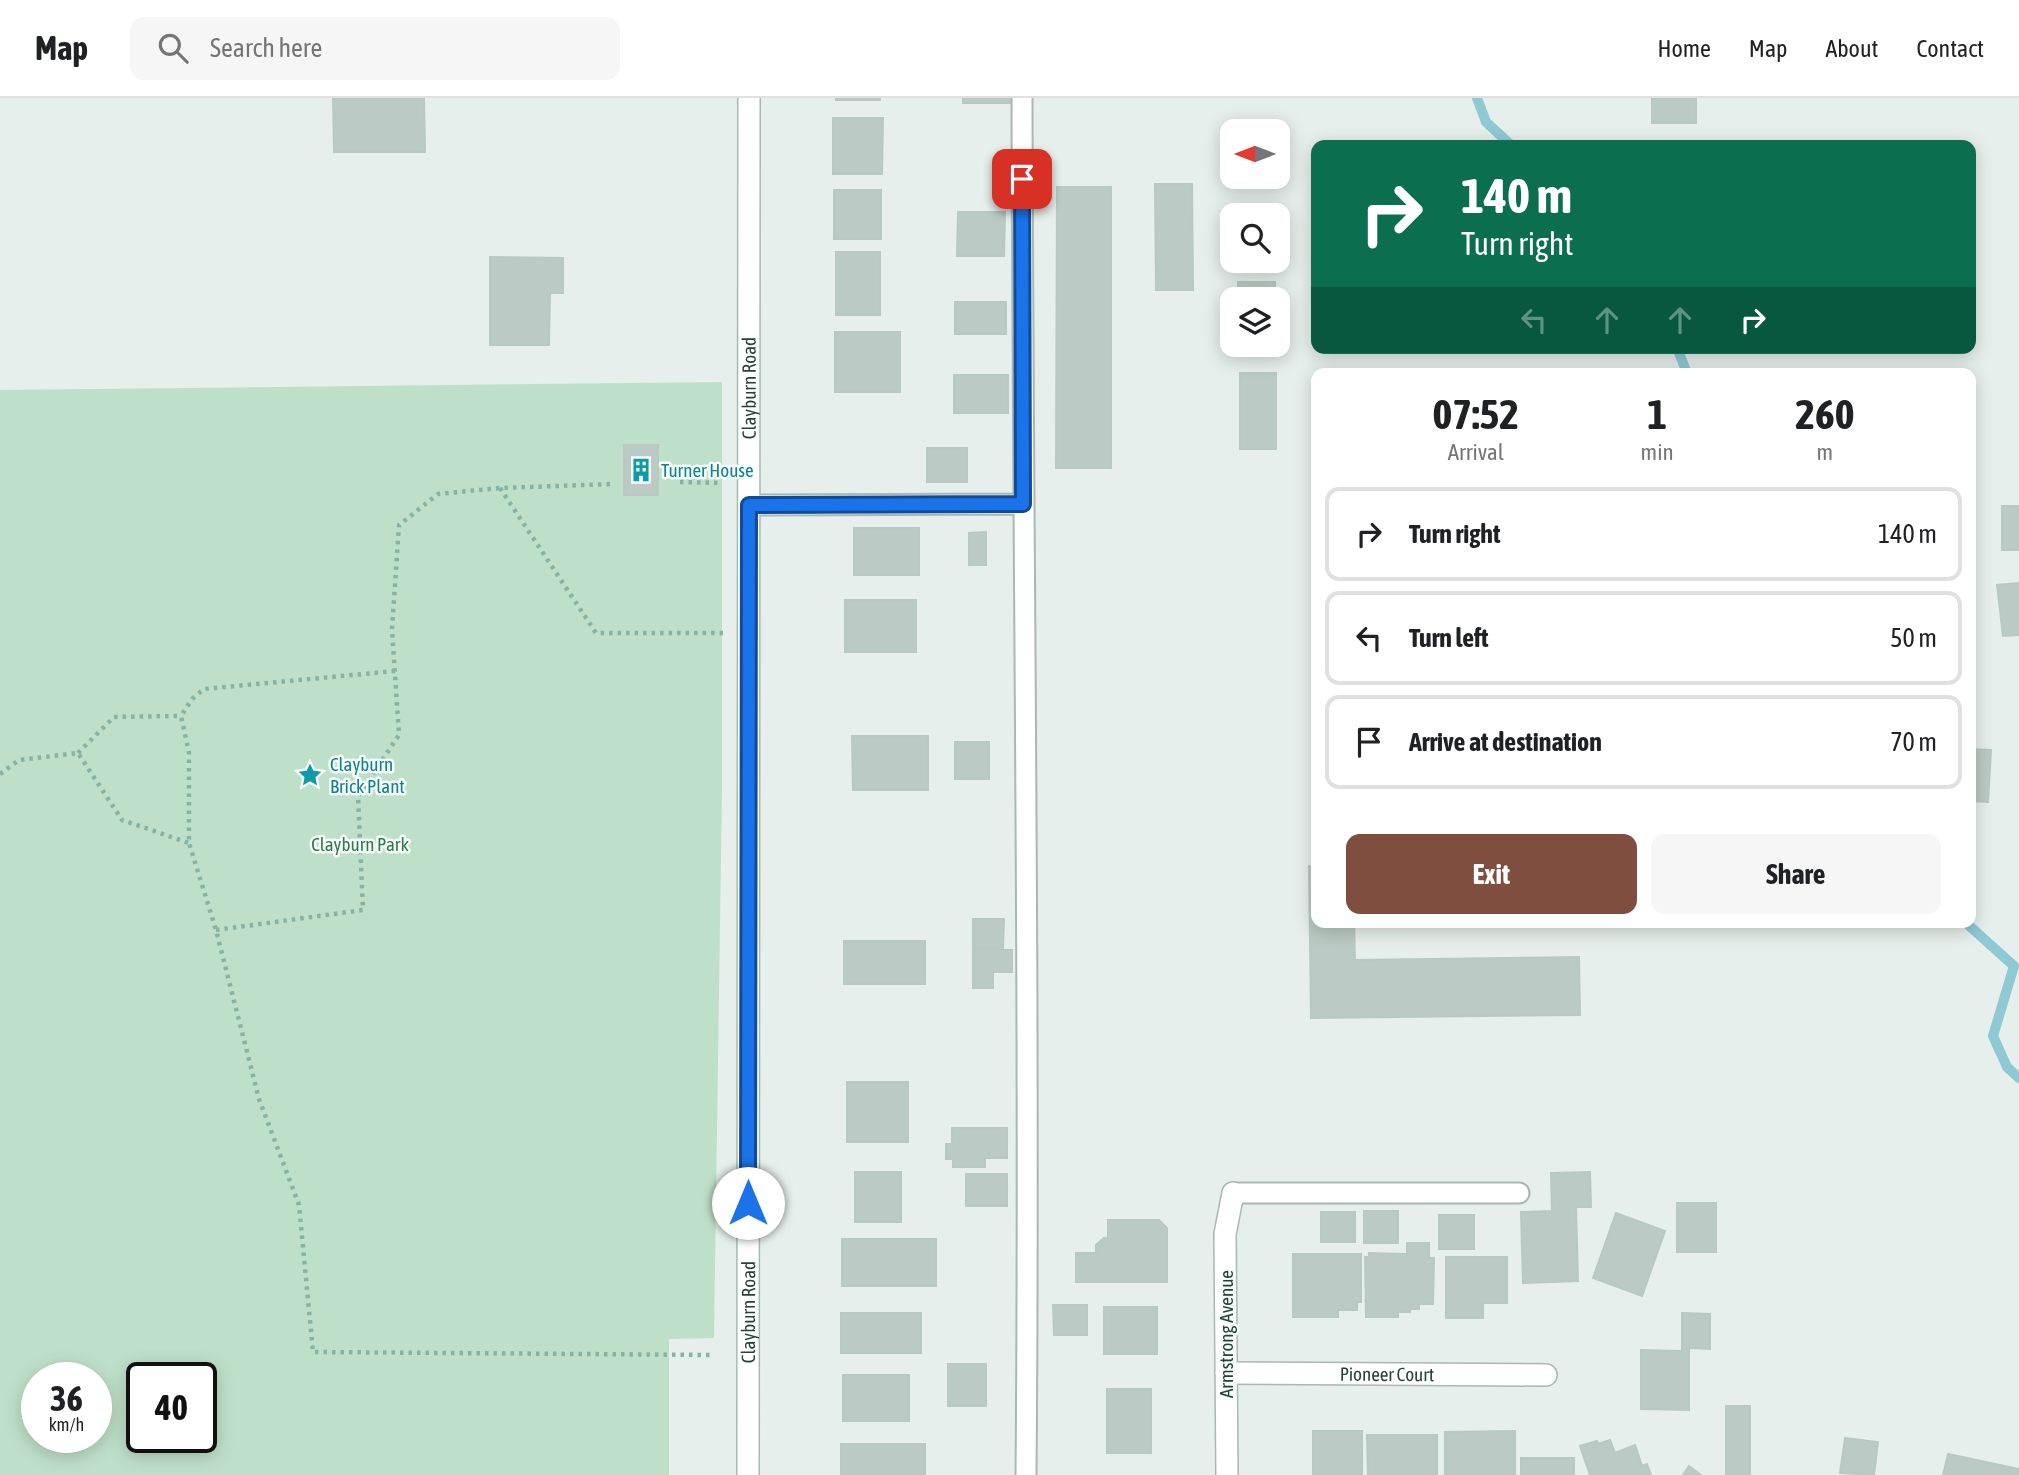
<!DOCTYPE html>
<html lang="en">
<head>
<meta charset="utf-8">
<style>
	body { margin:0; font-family:"Asap Condensed",sans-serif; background:#f6f6f6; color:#202124; height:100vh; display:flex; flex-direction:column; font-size:26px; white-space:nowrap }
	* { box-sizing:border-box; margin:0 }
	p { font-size:23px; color:#757577 }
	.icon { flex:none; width:38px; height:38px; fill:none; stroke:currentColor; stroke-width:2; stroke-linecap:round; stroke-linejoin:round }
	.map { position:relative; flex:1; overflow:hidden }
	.details { position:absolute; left:1311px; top:270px; width:665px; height:560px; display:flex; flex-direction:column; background:#fff; border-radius:14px; box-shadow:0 4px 18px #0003 }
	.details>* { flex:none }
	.guide { position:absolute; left:1311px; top:42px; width:665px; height:214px; border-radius:14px; box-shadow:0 4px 18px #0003; background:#0b6e4f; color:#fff; overflow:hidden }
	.needle { width:46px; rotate:270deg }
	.controls { position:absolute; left:1220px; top:21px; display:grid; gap:14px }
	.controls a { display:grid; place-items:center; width:70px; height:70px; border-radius:14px; background:#fff; box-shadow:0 4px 18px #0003; font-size:35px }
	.speed { position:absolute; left:21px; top:1264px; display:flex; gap:14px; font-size:35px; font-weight:700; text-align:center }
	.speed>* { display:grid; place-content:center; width:91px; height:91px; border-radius:50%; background:#fff; box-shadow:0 4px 18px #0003; line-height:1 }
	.speed small { font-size:18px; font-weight:400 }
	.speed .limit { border:4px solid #111; border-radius:10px; background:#fff; color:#111 }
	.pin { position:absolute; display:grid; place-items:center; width:60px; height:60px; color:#fff; margin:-30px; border-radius:14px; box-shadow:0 4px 10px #0006 }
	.me { position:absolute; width:77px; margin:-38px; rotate:0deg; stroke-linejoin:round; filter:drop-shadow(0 0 5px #0008) }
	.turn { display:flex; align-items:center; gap:24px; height:147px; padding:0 35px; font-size:32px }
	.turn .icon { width:91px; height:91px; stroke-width:2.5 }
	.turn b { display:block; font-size:49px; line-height:60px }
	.lanes { display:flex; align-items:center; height:66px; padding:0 35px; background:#0003; justify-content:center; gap:35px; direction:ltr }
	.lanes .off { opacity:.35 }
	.eta { display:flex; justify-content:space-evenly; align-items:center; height:119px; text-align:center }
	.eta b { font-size:42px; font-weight:700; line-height:49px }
	.cta { display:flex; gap:14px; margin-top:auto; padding:14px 35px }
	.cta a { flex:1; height:80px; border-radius:14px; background:#7f4e3f; color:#fff; font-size:28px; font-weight:700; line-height:80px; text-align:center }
	.cta a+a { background:#f6f6f6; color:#202124 }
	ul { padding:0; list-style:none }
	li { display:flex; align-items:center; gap:21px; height:94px; margin:0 14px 10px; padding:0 21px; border:4px solid #e0e0e0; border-radius:14px }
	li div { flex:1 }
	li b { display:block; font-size:26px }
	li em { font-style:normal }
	header { display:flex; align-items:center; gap:42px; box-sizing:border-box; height:98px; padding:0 35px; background:#fff; border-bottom:2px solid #e0e0e0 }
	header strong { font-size:33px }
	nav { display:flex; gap:38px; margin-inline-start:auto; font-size:24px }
	.search { width:490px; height:63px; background:#f6f6f6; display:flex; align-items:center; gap:18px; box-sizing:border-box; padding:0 24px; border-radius:14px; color:#757577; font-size:26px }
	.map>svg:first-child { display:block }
	.green { fill:#bfe0c8; fill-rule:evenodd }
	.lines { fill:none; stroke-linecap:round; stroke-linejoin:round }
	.stream { stroke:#8ec9d4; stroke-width:10 }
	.building { fill:#bbcac4; stroke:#b8c9c2; stroke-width:2 }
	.lane-casing { stroke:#a8b8b2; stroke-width:23 }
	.street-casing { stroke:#a8b8b2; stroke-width:24 }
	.secondary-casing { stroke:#a4bbb3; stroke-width:24 }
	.path { stroke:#86b3a5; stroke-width:4.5; stroke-dasharray:3.5 5; stroke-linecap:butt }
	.lane { stroke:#fff; stroke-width:19 }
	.street { stroke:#fff; stroke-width:21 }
	.secondary { stroke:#fff; stroke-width:21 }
	.route-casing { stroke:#114b97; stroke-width:18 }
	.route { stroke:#1a73e8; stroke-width:12 }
	.labels { text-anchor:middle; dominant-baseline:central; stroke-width:5; stroke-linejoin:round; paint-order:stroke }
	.street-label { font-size:19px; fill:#24423a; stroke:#f7fbf9 }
	.culture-label { font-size:19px; fill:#0d838f; stroke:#f7fbf9; text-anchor:start }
	.park-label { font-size:19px; fill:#2d7a4b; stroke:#f7fbf9 }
</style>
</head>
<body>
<header>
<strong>Map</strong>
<div class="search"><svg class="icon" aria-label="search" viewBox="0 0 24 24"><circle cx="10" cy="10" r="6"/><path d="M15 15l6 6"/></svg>Search here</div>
<nav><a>Home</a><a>Map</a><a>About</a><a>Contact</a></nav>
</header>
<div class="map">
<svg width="2019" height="1377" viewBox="0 0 2019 1377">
	<rect width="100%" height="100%" fill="#e6efeb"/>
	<path class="green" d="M 722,284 L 722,689 L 714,1240 L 669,1241 L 669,1377 L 0,1377 L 0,292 ZM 37,1279 L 96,1279 L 96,1339 L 37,1339 ZM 142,1279 L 201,1279 L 201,1339 L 142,1339 Z"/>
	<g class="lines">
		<path class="stream" d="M 1477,0 L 1486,24 L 1511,47
			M 1677,250 L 1687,275
			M 1965,824 L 2014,868 L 1993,938 L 2007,969 L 2019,980"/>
	</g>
	<path class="building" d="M 333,0 L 424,0 L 425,54 L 334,54 Z
		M 836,0 L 880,0 L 880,2 L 836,2 Z
		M 963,0 L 1010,0 L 1010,5 L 963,5 Z
		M 1652,0 L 1696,0 L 1696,25 L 1652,25 Z
		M 833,20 L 883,20 L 882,76 L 833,76 Z
		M 1155,86 L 1192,86 L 1193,192 L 1156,192 Z
		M 1057,89 L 1111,89 L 1111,370 L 1056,370 Z
		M 834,92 L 881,92 L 881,141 L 834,141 Z
		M 958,114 L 1005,114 L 1004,158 L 957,158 Z
		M 836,154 L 880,154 L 880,217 L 836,217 Z
		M 490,159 L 563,160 L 563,195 L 550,195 L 549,247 L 490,247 Z
		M 1238,184 L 1275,184 L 1275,201 L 1238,201 Z
		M 955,204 L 1006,204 L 1006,236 L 955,236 Z
		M 835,234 L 900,234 L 900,294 L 835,294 Z
		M 1238,247 L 1275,247 L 1275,251 L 1238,251 Z
		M 1240,275 L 1276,275 L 1276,351 L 1240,351 Z
		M 954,277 L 1008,277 L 1008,315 L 954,315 Z
		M 624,347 L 658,347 L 658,397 L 624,397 Z
		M 927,350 L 967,350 L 967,384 L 927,384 Z
		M 2002,408 L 2019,408 L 2019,452 L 2002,452 Z
		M 854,430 L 919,430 L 919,477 L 854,477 Z
		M 986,434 L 986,467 L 969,467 L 969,435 Z
		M 2019,485 L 2019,537 L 2003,538 L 1997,487 Z
		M 845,502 L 916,502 L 916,554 L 845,554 Z
		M 852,638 L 928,638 L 928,692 L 853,692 Z
		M 955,644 L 989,644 L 989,681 L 955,681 Z
		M 1970,651 L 1991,652 L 1988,704 L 1970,703 Z
		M 1309,768 L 1316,768 L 1316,824 L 1368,824 L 1354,824 L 1355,862 L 1579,859 L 1580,917 L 1311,920 Z
		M 973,821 L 1004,821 L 1003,850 L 973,850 Z
		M 844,843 L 925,843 L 925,886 L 844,886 Z
		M 973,852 L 1012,852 L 1012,874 L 993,874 L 993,890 L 973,890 Z
		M 847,984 L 908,984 L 908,1044 L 847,1044 Z
		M 952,1030 L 1007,1030 L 1007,1060 L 985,1060 L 985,1069 L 953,1069 L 953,1061 L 946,1061 L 946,1046 L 952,1046 Z
		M 855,1074 L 901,1074 L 901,1124 L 855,1124 Z
		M 1590,1074 L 1591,1109 L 1576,1109 L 1578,1183 L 1523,1185 L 1521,1114 L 1552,1113 L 1551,1075 Z
		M 966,1076 L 1007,1076 L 1007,1108 L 966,1108 Z
		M 1677,1105 L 1716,1105 L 1716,1154 L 1677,1154 Z
		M 1364,1113 L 1398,1113 L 1398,1145 L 1364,1145 Z
		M 1321,1114 L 1355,1114 L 1355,1144 L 1321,1144 Z
		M 1616,1115 L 1665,1133 L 1642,1198 L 1593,1180 Z
		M 1439,1117 L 1474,1117 L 1474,1151 L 1439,1151 Z
		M 1108,1122 L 1159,1122 L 1167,1130 L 1167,1184 L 1076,1184 L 1076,1155 L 1096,1155 L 1096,1147 L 1104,1140 L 1108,1140 Z
		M 842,1141 L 936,1141 L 936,1188 L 842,1188 Z
		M 1407,1145 L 1429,1145 L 1429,1160 L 1434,1160 L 1433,1206 L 1419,1206 L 1419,1211 L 1410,1211 L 1410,1214 L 1398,1214 L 1398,1219 L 1366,1219 L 1365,1159 L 1369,1159 L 1369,1155 L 1407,1156 Z
		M 1293,1156 L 1361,1156 L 1361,1204 L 1357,1204 L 1357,1212 L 1338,1212 L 1338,1219 L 1293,1219 Z
		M 1446,1159 L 1507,1159 L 1507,1205 L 1483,1205 L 1483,1220 L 1446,1220 Z
		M 1053,1207 L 1087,1207 L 1087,1237 L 1054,1237 Z
		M 1104,1209 L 1157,1209 L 1157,1256 L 1104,1256 Z
		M 841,1215 L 921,1215 L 921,1255 L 841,1255 Z
		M 1682,1215 L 1710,1216 L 1710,1251 L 1689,1250 L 1689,1312 L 1641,1311 L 1641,1252 L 1682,1253 Z
		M 948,1266 L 986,1266 L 986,1308 L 948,1308 Z
		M 843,1277 L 909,1277 L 909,1323 L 843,1323 Z
		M 1107,1291 L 1151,1291 L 1151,1355 L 1107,1355 Z
		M 1726,1308 L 1750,1308 L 1750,1377 L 1726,1377 Z
		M 1313,1333 L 1362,1333 L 1362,1377 L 1313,1377 Z
		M 1515,1333 L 1515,1377 L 1445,1377 L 1445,1334 Z
		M 1367,1337 L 1437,1337 L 1437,1377 L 1368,1377 Z
		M 1845,1340 L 1878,1344 L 1874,1377 L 1840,1375 Z
		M 1610,1342 L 1615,1355 L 1635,1347 L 1642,1368 L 1647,1366 L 1651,1377 L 1590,1377 L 1580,1348 L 1597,1343 L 1598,1346 Z
		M 841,1346 L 925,1346 L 925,1377 L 841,1377 Z
		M 1948,1356 L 2019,1371 L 2019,1377 L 1943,1377 Z
		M 1521,1360 L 1574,1360 L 1574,1377 L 1521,1377 Z
		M 1689,1368 L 1701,1377 L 1683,1377 Z"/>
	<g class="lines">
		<g class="lane-casing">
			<path id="lane" d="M 1022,0 C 1023,459 1030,918 1026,1377
				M 749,407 L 1023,406
				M 1233,1095 L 1519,1095"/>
		</g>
		<g class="street-casing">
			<g id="street">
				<path id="s1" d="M 1226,1275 L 1546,1277"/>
				<path d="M 1227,1377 L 1225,1136 L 1233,1095"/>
			</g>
		</g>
		<g class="secondary-casing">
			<g id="secondary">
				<path id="s2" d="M 748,1377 L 749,0"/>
			</g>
		</g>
		<path class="path" d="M 680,384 L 721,385
			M 500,390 L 596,535 L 723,535
			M 395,573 L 204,591 L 192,601 L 181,618 L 189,655 L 189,745 L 216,832 L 259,1001 L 299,1107 L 313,1254 L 714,1257
			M 78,655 L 114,619 L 181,618
			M 0,676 L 19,662 L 78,655 L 122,722 L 189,745
			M 216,832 L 363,812 L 358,698 L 399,637 L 392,531 L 399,427 L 438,396 L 500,390 L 612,386"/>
		<use href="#lane" class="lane"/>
		<use href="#street" class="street"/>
		<use href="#secondary" class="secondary"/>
	</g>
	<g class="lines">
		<g class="route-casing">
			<path id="route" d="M 748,1105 L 749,407 L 1023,406 L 1022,81"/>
		</g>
		<use href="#route" class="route"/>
	</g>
	<defs>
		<g id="building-bare" transform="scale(1.89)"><path d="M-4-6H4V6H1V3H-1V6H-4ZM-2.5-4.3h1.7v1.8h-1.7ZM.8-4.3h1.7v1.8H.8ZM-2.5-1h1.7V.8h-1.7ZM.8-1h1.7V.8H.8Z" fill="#0f9aa8" stroke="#f7fbf9" stroke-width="2.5" paint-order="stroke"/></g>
		<g id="sight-bare" transform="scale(1.89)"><path d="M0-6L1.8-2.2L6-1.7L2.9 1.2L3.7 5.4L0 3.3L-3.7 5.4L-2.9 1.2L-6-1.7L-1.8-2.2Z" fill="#0f9aa8" stroke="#f7fbf9" stroke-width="2.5" paint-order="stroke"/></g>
	</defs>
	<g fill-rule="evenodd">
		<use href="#building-bare" x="641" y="372"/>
		<use href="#sight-bare" x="310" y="677"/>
	</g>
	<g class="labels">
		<g class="street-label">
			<text stroke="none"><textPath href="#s2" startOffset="1087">Clayburn Road</textPath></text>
			<text stroke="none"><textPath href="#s2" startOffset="163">Clayburn Road</textPath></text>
			<text transform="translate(1226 1236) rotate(-90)">Armstrong Avenue</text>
			<text stroke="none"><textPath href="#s1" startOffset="161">Pioneer Court</textPath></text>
		</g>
		<g class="culture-label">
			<text x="661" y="372">Turner House</text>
			<text x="330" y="666">Clayburn<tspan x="330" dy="22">Brick Plant</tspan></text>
		</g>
		<g class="park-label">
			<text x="360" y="746">Clayburn Park</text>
		</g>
	</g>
</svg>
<div class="controls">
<a><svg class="needle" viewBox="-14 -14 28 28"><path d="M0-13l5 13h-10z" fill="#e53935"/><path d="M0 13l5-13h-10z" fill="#757577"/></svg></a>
<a><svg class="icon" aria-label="search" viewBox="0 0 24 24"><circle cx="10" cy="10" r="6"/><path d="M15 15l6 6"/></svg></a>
<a><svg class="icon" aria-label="layers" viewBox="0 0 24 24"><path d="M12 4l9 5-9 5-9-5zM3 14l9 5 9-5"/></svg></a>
</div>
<div class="speed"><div>36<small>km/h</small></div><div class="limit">40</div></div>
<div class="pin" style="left:1022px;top:81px;background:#d93025"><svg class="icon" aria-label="arrive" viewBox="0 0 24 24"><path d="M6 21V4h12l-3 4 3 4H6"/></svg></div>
<svg class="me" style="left:748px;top:1105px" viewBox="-20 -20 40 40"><circle r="19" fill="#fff"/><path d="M0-13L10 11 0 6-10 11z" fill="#1a73e8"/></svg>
<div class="guide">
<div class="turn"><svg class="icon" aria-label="right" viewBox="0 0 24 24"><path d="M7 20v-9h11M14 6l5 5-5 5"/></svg><div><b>140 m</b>Turn right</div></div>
<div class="lanes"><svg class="icon off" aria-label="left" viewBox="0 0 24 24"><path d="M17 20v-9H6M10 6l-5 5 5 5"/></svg><svg class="icon off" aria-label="ahead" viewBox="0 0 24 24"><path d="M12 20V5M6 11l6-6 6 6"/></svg><svg class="icon off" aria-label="ahead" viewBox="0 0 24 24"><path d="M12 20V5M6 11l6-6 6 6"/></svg><svg class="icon" aria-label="right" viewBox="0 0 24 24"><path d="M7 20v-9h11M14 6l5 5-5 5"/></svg></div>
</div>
<section class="details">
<div class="eta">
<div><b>07:52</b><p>Arrival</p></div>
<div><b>1</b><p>min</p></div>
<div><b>260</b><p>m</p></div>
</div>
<ul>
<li><svg class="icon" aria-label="right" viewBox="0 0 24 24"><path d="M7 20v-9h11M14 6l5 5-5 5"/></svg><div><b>Turn right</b></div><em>140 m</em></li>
<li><svg class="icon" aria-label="left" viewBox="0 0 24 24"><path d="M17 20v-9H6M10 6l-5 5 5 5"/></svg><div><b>Turn left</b></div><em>50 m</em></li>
<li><svg class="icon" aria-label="arrive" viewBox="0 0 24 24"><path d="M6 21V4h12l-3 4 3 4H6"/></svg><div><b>Arrive at destination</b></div><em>70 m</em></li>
</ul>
<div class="cta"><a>Exit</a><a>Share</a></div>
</section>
</div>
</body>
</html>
